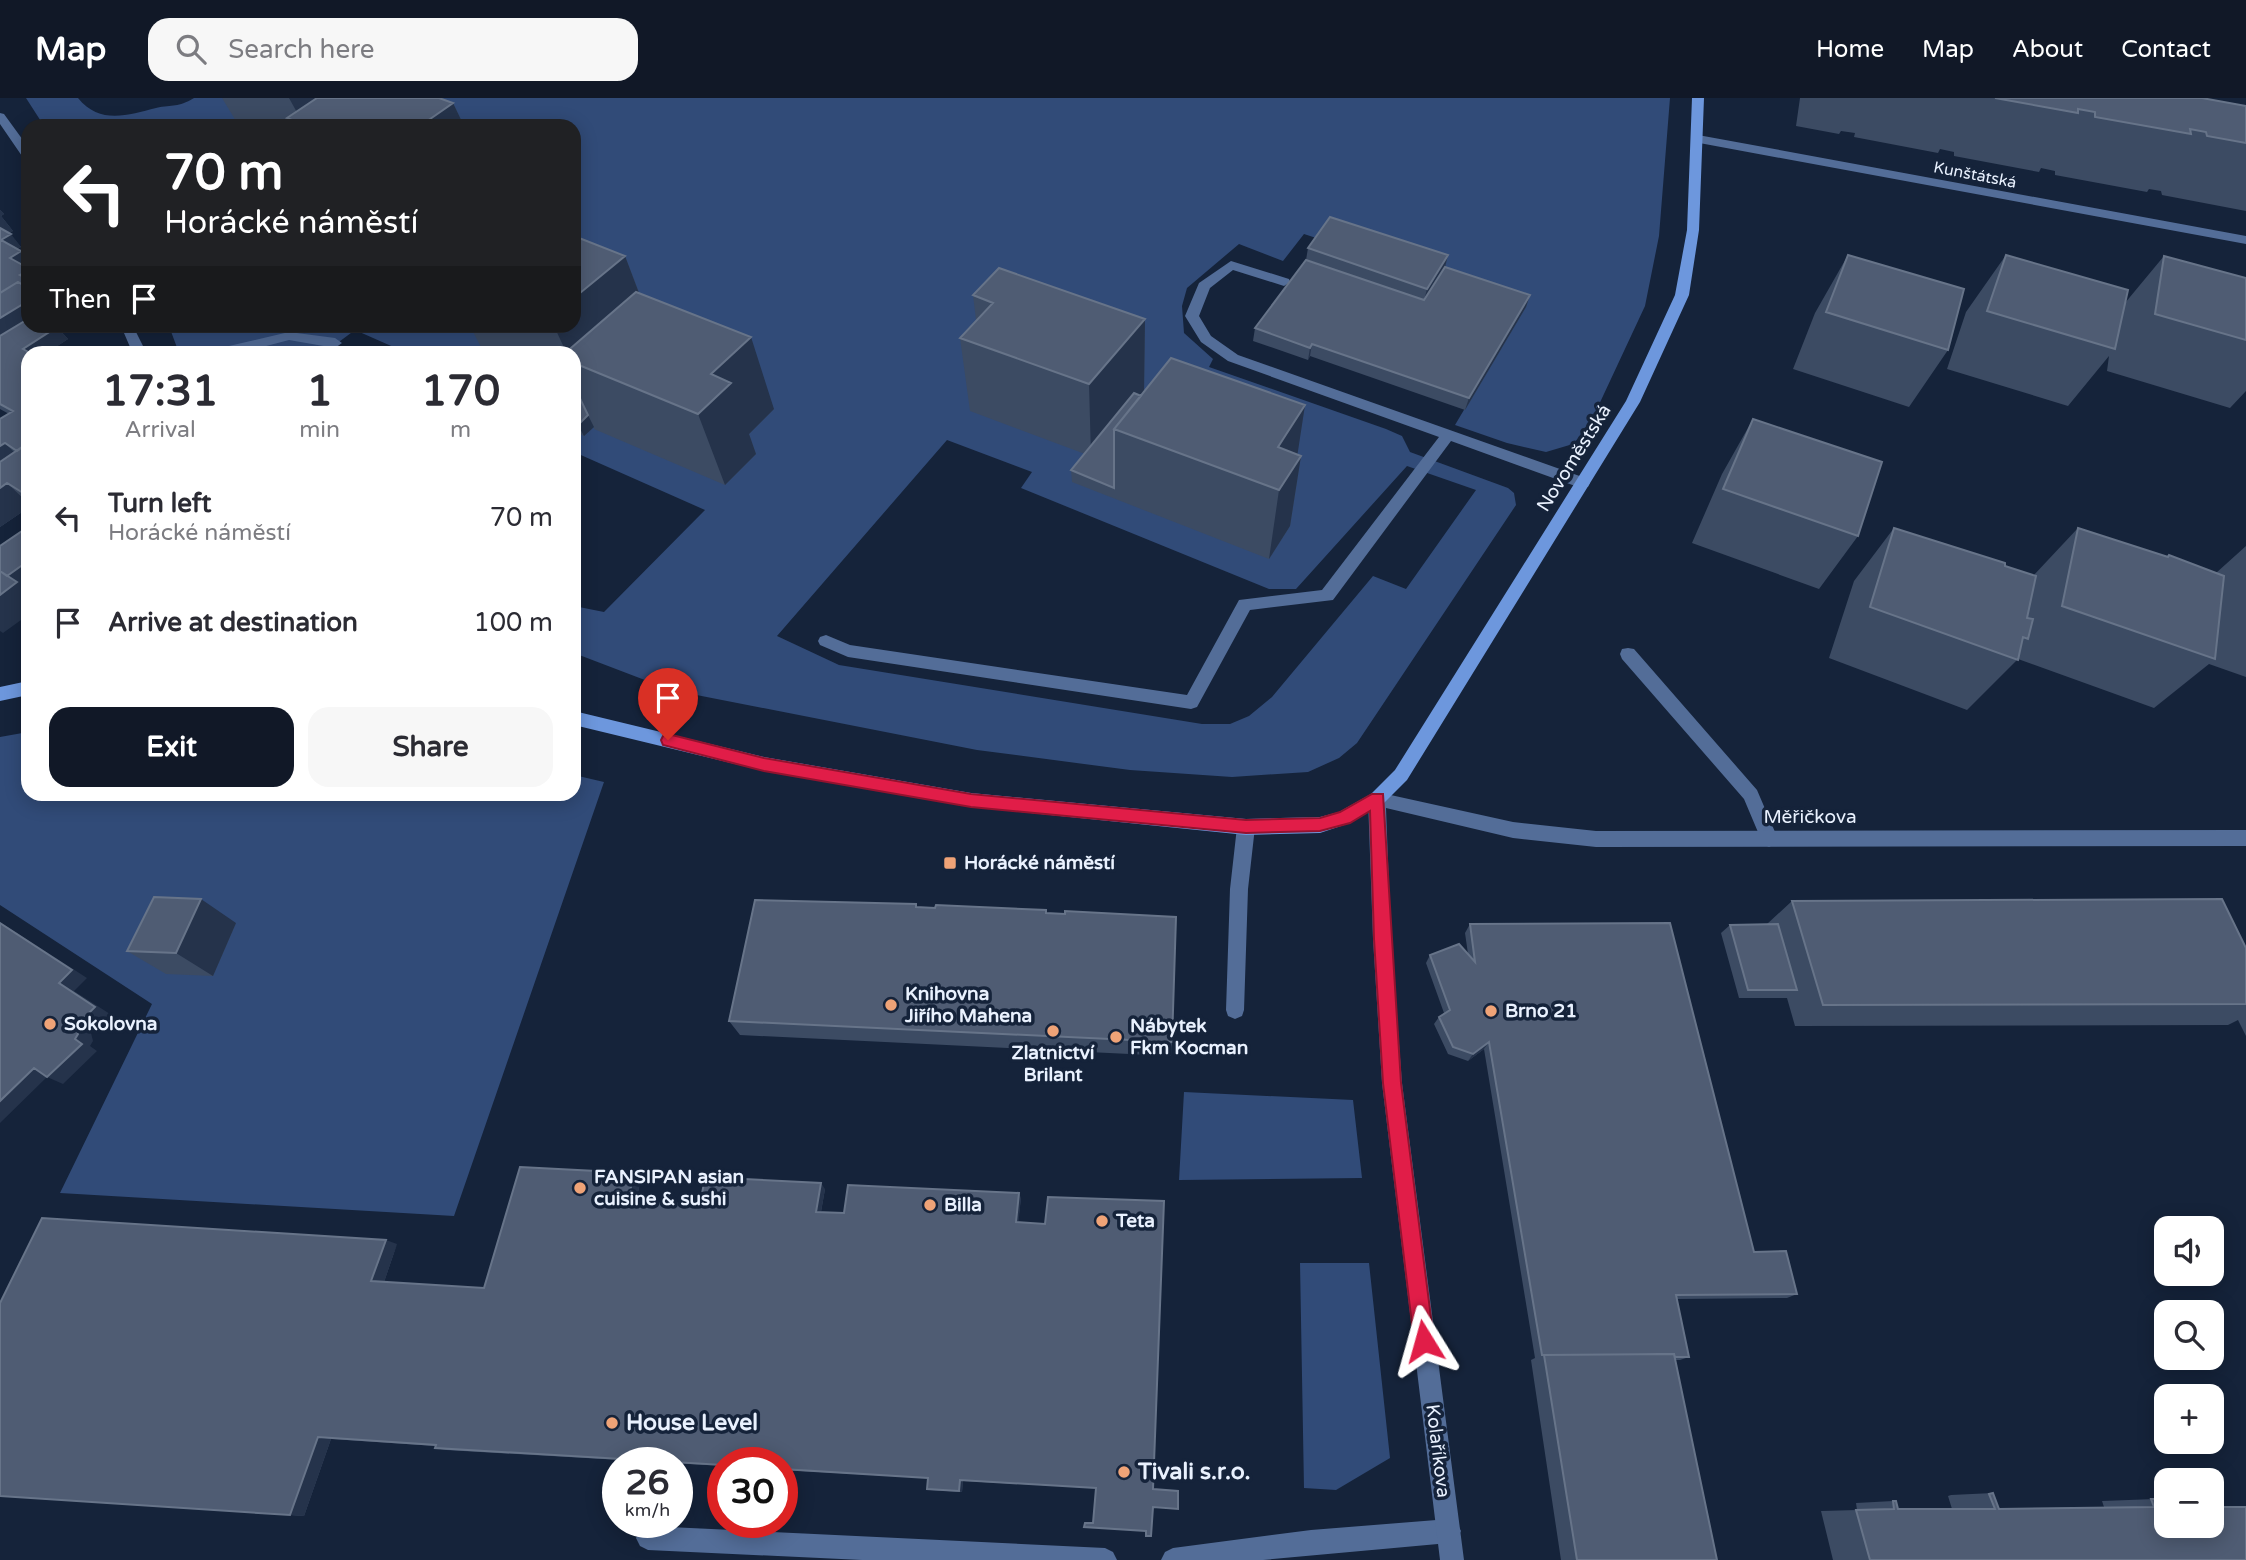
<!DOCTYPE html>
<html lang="en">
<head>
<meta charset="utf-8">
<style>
	body { margin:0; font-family:"Varela Round",sans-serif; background:#f7f7f7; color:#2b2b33; height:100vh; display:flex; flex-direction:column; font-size:26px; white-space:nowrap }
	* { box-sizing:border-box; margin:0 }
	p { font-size:23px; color:#7c7c81 }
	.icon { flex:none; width:38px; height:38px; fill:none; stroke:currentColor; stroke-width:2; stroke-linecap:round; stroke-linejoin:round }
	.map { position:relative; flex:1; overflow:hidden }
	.panel { position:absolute; left:21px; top:248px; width:560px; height:455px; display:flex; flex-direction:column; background:#fff; border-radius:21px; box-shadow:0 4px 18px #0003 }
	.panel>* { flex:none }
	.top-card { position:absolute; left:21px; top:21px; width:560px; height:214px; border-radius:21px; box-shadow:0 4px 18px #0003; background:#202124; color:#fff; overflow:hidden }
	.controls { position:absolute; left:2154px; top:1118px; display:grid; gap:14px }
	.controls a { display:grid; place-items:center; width:70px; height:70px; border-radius:14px; background:#fff; box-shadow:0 4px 18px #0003; font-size:35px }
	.speed { position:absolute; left:602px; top:1349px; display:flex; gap:14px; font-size:35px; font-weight:700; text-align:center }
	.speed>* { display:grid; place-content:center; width:91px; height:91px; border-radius:50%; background:#fff; box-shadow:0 4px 18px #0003; line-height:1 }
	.speed small { font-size:18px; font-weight:400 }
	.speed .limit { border:10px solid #d22; background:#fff; color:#111 }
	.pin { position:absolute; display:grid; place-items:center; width:60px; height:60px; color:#fff; margin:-72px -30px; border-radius:50% 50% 50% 0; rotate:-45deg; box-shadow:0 0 7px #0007 }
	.pin .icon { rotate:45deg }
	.me { position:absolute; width:77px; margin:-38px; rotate:352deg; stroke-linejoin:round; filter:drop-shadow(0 0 5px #0008) }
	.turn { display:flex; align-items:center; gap:24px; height:147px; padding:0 28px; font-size:32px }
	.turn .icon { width:91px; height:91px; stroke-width:2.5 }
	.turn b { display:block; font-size:49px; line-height:60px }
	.then { display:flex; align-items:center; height:66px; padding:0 28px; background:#0003; gap:14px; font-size:26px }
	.eta { display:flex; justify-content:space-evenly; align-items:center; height:119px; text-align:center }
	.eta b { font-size:42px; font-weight:700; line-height:49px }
	.button { display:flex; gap:14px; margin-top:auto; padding:14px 28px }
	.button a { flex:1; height:80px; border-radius:21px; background:#111827; color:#fff; font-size:28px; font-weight:700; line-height:80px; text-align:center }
	.button a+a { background:#f7f7f7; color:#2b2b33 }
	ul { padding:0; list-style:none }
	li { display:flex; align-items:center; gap:21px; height:105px; padding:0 28px }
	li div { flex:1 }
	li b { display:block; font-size:26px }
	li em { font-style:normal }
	header { display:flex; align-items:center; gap:42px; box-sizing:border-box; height:98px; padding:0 35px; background:#111827; color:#fff }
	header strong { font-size:33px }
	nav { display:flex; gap:38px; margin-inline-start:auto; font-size:24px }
	.search { width:490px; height:63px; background:#f7f7f7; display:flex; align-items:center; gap:18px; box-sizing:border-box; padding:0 24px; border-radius:21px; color:#7c7c81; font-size:26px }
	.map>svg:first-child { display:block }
	.green { fill:#314b78; fill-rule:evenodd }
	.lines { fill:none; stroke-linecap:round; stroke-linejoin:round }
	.lane { fill:#536d98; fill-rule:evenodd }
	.street { fill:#536d98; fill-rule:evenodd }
	.secondary { fill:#6d97dd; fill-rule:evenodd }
	.wall { fill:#3c4b63 }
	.shaded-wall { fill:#25334b }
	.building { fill:#4f5c73; stroke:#677489; stroke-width:2 }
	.route { fill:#e11d48; stroke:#92132f; stroke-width:2 }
	.poi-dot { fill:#efa377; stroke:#15233a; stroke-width:2.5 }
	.labels { text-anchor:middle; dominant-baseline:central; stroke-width:7; stroke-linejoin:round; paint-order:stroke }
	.far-street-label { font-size:16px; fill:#e9f1fe; stroke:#15233a }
	.street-label { font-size:19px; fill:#e9f1fe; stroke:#15233a }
	.poi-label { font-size:19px; font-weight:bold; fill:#e9f1fe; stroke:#15233a; text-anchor:start }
	.near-poi-label { font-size:23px; font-weight:bold; fill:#e9f1fe; stroke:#15233a; text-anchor:start }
</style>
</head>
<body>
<header>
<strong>Map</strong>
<div class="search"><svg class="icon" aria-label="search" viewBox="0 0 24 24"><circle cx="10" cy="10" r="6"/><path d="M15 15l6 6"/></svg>Search here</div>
<nav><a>Home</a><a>Map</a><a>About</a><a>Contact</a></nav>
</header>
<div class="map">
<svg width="2246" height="1462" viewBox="0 0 2246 1462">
	<rect width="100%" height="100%" fill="#15233a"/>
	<path class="green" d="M 26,0 L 78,0 C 100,27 128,17 156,10 C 174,6 177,10 194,0 L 1670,0 L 1659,138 L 1645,208 L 1589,328 L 1573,346 L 1546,354 L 1507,345 L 1455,327 L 1525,209 L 1304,136 L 1283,163 L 1239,146 L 1187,190 L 1182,208 L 1184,235 L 1213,261 L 1209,269 L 1386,331 L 1402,338 L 1410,354 L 1508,390 L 1514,395 L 1516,407 L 1357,645 L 1339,660 L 1308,674 L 1232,679 L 1130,672 L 977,652 L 671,592 L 574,555 L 574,508 L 604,514 L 705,412 L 574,354 L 574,256 L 407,255 L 355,232 L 324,255 L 179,255 L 169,228 L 574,228 L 574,28 L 44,28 ZM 947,342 L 1032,374 L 1021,390 L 1269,491 L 1296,491 L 1407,368 L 1476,392 L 1406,491 L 1373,478 L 1272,599 L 1249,618 L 1230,626 L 1202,626 L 839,567 L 777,538 Z
		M 28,634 L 28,696 L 574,696 L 574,677 L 604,684 L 454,1118 L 60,1095 L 152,906 L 0,807 L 0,639 Z
		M 1184,994 L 1353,1002 L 1362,1080 L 1179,1082 Z
		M 1300,1165 L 1369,1165 L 1390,1360 L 1336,1392 L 1304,1390 Z"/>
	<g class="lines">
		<path class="lane" d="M 1231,163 L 1289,181 L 1290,184 L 1284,188 L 1233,172 L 1210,190 L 1199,218 L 1211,238 L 1238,257 L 1588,381 L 1590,385 L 1588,389 L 1578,389 L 1451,343 L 1333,502 L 1250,512 L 1197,609 L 1191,611 L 848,559 L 820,547 L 818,543 L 820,539 L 826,537 L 850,547 L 1187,597 L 1239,502 L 1322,492 L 1439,339 L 1228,263 L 1201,244 L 1185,218 L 1199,185 Z
			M 289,234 L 335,240 L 342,245 L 335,250 L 289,242 L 236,256 L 210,256 L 216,251 Z
			M 1628,550 L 1634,551 L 1757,692 L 1778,741 L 1775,746 L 1769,749 L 1763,746 L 1744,701 L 1622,561 L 1620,556 L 1622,551 Z
			M 1246,721 L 1252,724 L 1255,729 L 1248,791 L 1244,912 L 1242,918 L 1235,921 L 1228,918 L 1226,912 L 1230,791 L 1237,729 L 1240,724 Z
			M 1449,1421 L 1457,1425 L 1461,1433 L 1457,1441 L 1449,1445 L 1263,1462 L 1161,1462 L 1165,1454 L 1173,1450 L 1311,1432 Z
			M 648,1428 L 1105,1450 L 1113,1454 L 1117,1462 L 862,1462 L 648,1452 L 640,1448 L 636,1440 L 640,1432 Z"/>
		<path class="street" d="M 0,15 L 4,16 L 28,49 L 28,62 L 24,61 L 0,26 Z
			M 1698,37 L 2246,138 L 2246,146 L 1694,44 L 1692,41 Z
			M 121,228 L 133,228 L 147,256 L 133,256 Z
			M 1377,694 L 1513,724 L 1596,733 L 2246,732 L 2246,748 L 1596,749 L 1513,740 L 1386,710 L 1391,841 L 1402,985 L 1464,1462 L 1440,1462 L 1382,985 L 1373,841 L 1368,701 L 1371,696 Z"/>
		<path class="secondary" d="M 1692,0 L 1704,0 L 1699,132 L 1689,197 L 1640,304 L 1407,682 L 1383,706 L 1344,727 L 1320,735 L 1246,737 L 971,709 L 764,673 L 574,627 L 574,613 L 764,659 L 971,695 L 1246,721 L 1320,719 L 1339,714 L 1371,696 L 1395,672 L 1626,303 L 1675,197 L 1687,132 Z
			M 28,583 L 28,597 L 0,603 L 0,589 Z"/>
	</g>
	<path class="wall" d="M 222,0 L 439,0 L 453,5 L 464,28 L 239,28 Z
		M 1800,0 L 2202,0 L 2246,8 L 2246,113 L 2162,97 L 2161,93 L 2149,91 L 2147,94 L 2055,77 L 2055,73 L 2041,70 L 2039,74 L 1954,58 L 1954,54 L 1940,51 L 1938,55 L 1854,39 L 1855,35 L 1841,33 L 1839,36 L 1796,28 Z
		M 0,112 L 4,116 L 1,118 L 13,133 L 9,135 L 21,149 L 17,151 L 21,153 L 28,161 L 28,168 L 26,169 L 28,228 L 57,229 L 68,241 L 45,256 L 28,256 L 28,410 L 0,429 L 0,321 L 9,316 L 0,311 Z
		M 1308,150 L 1448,157 L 1445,169 L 1530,197 L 1526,209 L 1465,312 L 1310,258 L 1308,262 L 1253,243 L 1255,230 L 1306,162 Z
		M 1848,157 L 1948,252 L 1909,309 L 1793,271 L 1815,215 Z
		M 2006,157 L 2125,205 L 2164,158 L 2246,180 L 2246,293 L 2230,310 L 2107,273 L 2109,258 L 2068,308 L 1947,271 L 1966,214 Z
		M 625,158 L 639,195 L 774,311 L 749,336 L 756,356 L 725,387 L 594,331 L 594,329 L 584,338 L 574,334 L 574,256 L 496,256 L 481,249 L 470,228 L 574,228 Z
		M 973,197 L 1145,221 L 1144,294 L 1305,307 L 1297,356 L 1301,358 L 1290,428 L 1269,461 L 1072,384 L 1071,372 L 1085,356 L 970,313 L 960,240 L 976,222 Z
		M 1753,321 L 1858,438 L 1819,491 L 1692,445 L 1722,376 Z
		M 1894,430 L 2033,478 L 2078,430 L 2167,459 L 2169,457 L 2216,475 L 2246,448 L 2246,579 L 2209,566 L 2154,610 L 2018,561 L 1967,612 L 1829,560 L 1854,483 Z
		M 1792,803 L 2246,850 L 2246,938 L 2238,922 L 2228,927 L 1795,928 L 1787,900 L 1739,900 L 1721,835 L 1730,827 L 1767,826 Z
		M 917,809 L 1046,815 L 1172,944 L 1171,958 L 740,937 L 729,923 Z
		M 236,825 L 213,878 L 166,876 L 127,853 Z
		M 1470,826 L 1754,1154 L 1797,1196 L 1787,1200 L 1677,1201 L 1689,1259 L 1680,1262 L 1675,1262 L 1717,1462 L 1561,1462 L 1531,1262 L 1535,1260 L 1484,951 L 1468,963 L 1448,956 L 1434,926 L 1439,919 L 1444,915 L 1426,865 L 1430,857 L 1468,856 L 1465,835 Z
		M 641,1081 L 636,1103 L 700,1107 L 825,1091 L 821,1114 L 844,1115 L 1021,1100 L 1018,1124 L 1153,1391 L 1178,1411 L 1153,1409 L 1146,1433 L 1093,1425 L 1096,1390 L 963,1383 L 962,1394 L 930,1392 L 927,1391 L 928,1380 L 782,1372 L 782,1365 L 723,1365 L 723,1368 L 446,1352 L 435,1350 L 436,1348 L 331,1341 L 304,1418 L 290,1417 L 397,1146 L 384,1184 L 484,1190 Z
		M 1993,1395 L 1999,1411 L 2104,1409 L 2102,1403 L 2155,1401 L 2158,1409 L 2246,1462 L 1833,1462 L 1821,1413 L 1857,1412 L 1856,1405 L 1893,1403 L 1898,1411 L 1952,1411 L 1948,1398 L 1951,1397 Z"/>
	<path class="shaded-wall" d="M 289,0 L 383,0 L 304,27 Z
		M 453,5 L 464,28 L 420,28 Z
		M 0,112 L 4,116 L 1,118 L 13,133 L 0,140 Z
		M 11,136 L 21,149 L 12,154 L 1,142 Z
		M 21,153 L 28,161 L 28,168 L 21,172 L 10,160 Z
		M 1448,157 L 1442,181 L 1421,214 L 1427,191 Z
		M 625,158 L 653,232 L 567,256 L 554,228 L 574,228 L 574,200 Z
		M 28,173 L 28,186 L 20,177 Z
		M 28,196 L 28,228 L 0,257 L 0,213 Z
		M 1530,197 L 1526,209 L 1465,312 L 1469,300 Z
		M 1145,221 L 1144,294 L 1091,358 L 1089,286 Z
		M 57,229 L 68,241 L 45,256 L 28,256 L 23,251 Z
		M 751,239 L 774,311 L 749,336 L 756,356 L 725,387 L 698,316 L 711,276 Z
		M 1312,246 L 1310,258 L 1308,262 L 1310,250 Z
		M 1305,307 L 1296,366 L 1301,358 L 1290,428 L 1269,461 L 1279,392 L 1278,349 Z
		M 588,317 L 594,329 L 584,338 L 578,327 Z
		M 5,345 L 17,357 L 0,368 L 0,348 Z
		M 7,385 L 28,405 L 28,410 L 0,429 L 0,390 Z
		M 28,463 L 28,483 L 21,488 L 28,494 L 28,517 L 3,535 L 0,533 L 0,497 L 5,479 Z
		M 201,801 L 236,825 L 213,878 L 176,855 Z
		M 0,824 L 87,880 L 74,893 L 110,916 L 91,935 L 93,943 L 90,948 L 97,953 L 63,986 L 47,979 L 0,1025 L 0,1003 L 34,970 L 75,941 L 59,885 L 0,825 Z
		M 1489,944 L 1484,951 L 1468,963 L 1473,956 Z
		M 634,1075 L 641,1081 L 635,1108 L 628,1103 Z
		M 821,1085 L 825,1091 L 820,1119 L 816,1114 Z
		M 1019,1095 L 1021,1100 L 1018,1129 L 1016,1124 Z
		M 386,1142 L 397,1146 L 383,1187 L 371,1183 Z
		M 318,1339 L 331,1341 L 304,1418 L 290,1417 Z
		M 960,1382 L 963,1383 L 962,1394 L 959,1393 Z"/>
	<path class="building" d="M 317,0 L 439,0 L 453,5 L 420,28 L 307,28 L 287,20 Z
		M 1995,0 L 2202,0 L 2246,8 L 2246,45 L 2207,38 L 2206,34 L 2190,31 L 2191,36 L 2095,19 L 2095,14 L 2078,11 L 2078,15 Z
		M 1330,119 L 1448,157 L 1427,191 L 1308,150 Z
		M 0,130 L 11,136 L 1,142 L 21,153 L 10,160 L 28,170 L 28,173 L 20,177 L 28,181 L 28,190 L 18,184 L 0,195 Z
		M 574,138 L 625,158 L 574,200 Z
		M 1848,157 L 1964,191 L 1948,252 L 1826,214 Z
		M 2006,157 L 2128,192 L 2115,251 L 1987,213 Z
		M 2164,158 L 2246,180 L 2246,242 L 2155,216 Z
		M 1306,162 L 1424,202 L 1445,169 L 1530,197 L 1469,300 L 1312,246 L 1310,250 L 1255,230 Z
		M 999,170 L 1145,221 L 1089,286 L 960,240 L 993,205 L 973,197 Z
		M 18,184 L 28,190 L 28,203 L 0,220 L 0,195 Z
		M 636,194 L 751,239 L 711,276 L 731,285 L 698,316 L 574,265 L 574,256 L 564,256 Z
		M 28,221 L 28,228 L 55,228 L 57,229 L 23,251 L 32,256 L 28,256 L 28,345 L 17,353 L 5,345 L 0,348 L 0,321 L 13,313 L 0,306 L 0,238 Z
		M 1171,260 L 1305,307 L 1278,349 L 1301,358 L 1279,392 L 1114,331 Z
		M 574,288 L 588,317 L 578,327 L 574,325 Z
		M 1134,295 L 1141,298 L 1114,331 L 1114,390 L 1071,372 Z
		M 1753,321 L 1882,364 L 1858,438 L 1723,391 Z
		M 28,345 L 28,398 L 7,385 L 0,390 L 0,364 Z
		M 28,429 L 28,463 L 7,478 L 0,473 L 0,448 Z
		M 1894,430 L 2005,465 L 2005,468 L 2036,478 L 2027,520 L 2033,521 L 2028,541 L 2023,539 L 2018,562 L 1870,509 Z
		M 2078,430 L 2168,459 L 2169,457 L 2224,478 L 2215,561 L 2062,508 Z
		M 0,473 L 17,484 L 0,497 Z
		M 154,799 L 201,801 L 176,855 L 127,853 Z
		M 2222,801 L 2246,850 L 2246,906 L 1823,907 L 1792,803 Z
		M 755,802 L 916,806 L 916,809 L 935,810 L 936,807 L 1046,812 L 1046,815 L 1065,816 L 1065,813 L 1176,819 L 1172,944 L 729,923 Z
		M 0,825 L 72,872 L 59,885 L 95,909 L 76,928 L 78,936 L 75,941 L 82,946 L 47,979 L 34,970 L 0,1003 Z
		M 1670,825 L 1754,1154 L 1786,1153 L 1797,1196 L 1676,1197 L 1689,1259 L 1675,1259 L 1674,1256 L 1542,1257 L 1489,944 L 1473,956 L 1453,949 L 1439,919 L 1450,912 L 1430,857 L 1459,846 L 1475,864 L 1470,826 Z
		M 1778,826 L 1797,892 L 1748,892 L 1730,827 Z
		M 520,1069 L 634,1075 L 628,1103 L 700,1107 L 705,1079 L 821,1085 L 816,1114 L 844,1115 L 848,1087 L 1019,1095 L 1016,1124 L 1045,1126 L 1048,1099 L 1164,1103 L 1153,1391 L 1178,1393 L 1178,1411 L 1153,1409 L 1151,1438 L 1146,1438 L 1146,1433 L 1084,1429 L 1085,1425 L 1093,1425 L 1096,1390 L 960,1382 L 959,1393 L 927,1391 L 928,1380 L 782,1371 L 782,1365 L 723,1365 L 723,1367 L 435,1350 L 436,1347 L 318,1339 L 290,1417 L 0,1398 L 0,1205 L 42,1120 L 386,1142 L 371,1183 L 484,1190 Z
		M 1674,1256 L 1717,1462 L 1577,1462 L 1544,1257 Z
		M 1993,1395 L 1999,1411 L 2154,1409 L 2151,1401 L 2155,1401 L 2158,1409 L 2166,1409 L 2166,1428 L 2212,1428 L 2212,1409 L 2246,1409 L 2246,1462 L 1870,1462 L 1856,1412 L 1894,1411 L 1893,1403 L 1896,1403 L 1898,1411 L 1995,1411 L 1989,1396 Z"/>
	<path class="route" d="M 668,636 L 764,660 L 971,696 L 1246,722 L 1320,720 L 1340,714 L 1372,696 L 1383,696 L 1401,985 L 1434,1243 L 1431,1250 L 1424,1253 L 1417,1250 L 1414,1243 L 1383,985 L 1374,841 L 1370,713 L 1350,725 L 1320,733 L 1246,735 L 971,709 L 764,673 L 663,647 L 661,642 L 663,638 Z"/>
	<g class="poi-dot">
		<rect x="943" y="758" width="14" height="14" rx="3.5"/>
		<circle cx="891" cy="907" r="7"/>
		<circle cx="1491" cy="913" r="7"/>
		<circle cx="50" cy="926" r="7"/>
		<circle cx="1053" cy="933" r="7"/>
		<circle cx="1116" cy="939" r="7"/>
		<circle cx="580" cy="1090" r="7"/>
		<circle cx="930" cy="1107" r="7"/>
		<circle cx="1102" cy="1123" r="7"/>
		<circle cx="612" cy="1325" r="7"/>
		<circle cx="1124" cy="1374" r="7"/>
	</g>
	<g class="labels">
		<g class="far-street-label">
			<text transform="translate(1975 77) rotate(11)">Kunštátská</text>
		</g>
		<g class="street-label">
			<text transform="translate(1574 360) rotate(-58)">Novoměstská</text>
			<text x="1810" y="719">Měřičkova</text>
			<text transform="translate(1438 1353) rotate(83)">Kolaříkova</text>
		</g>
		<g class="poi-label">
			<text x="964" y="765">Horácké náměstí</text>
			<text x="905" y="896">Knihovna<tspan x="905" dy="22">Jiřího Mahena</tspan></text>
			<text x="1505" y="913">Brno 21</text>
			<text x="64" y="926">Sokolovna</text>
			<text x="1130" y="928">Nábytek<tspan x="1130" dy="22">Fkm Kocman</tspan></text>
			<text x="1053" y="955" text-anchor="middle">Zlatnictví<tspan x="1053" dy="22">Brilant</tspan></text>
			<text x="594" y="1079">FANSIPAN asian<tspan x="594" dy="22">cuisine &amp; sushi</tspan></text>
			<text x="944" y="1107">Billa</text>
			<text x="1116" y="1123">Teta</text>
		</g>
		<g class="near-poi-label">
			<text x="626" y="1325">House Level</text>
			<text x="1138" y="1374">Tivali s.r.o.</text>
		</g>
	</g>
</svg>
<div class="controls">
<a><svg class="icon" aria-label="sound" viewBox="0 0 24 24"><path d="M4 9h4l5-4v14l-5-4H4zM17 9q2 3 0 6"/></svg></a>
<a><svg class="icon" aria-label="search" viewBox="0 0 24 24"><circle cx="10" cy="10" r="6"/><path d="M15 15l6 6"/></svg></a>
<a>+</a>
<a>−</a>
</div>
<div class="speed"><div>26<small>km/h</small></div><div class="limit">30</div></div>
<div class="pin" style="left:668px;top:642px;background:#d93025"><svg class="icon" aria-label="arrive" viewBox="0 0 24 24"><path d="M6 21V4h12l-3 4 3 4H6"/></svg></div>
<svg class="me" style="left:1424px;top:1243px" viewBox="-20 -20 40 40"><path d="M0-17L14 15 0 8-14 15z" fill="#e11d48" stroke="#fff" stroke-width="4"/></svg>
<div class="top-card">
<div class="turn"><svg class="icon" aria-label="left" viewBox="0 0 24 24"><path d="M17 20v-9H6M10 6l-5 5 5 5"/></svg><div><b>70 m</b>Horácké náměstí</div></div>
<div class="then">Then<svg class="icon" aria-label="arrive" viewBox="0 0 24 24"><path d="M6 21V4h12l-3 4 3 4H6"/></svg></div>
</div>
<section class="panel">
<div class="eta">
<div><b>17:31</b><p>Arrival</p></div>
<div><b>1</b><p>min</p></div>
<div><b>170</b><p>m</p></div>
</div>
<ul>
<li><svg class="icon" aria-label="left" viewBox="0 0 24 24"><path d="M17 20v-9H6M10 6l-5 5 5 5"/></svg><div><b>Turn left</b><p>Horácké náměstí</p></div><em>70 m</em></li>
<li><svg class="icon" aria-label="arrive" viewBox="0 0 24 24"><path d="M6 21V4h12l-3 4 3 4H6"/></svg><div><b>Arrive at destination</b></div><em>100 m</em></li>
</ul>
<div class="button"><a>Exit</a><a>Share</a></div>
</section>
</div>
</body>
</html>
